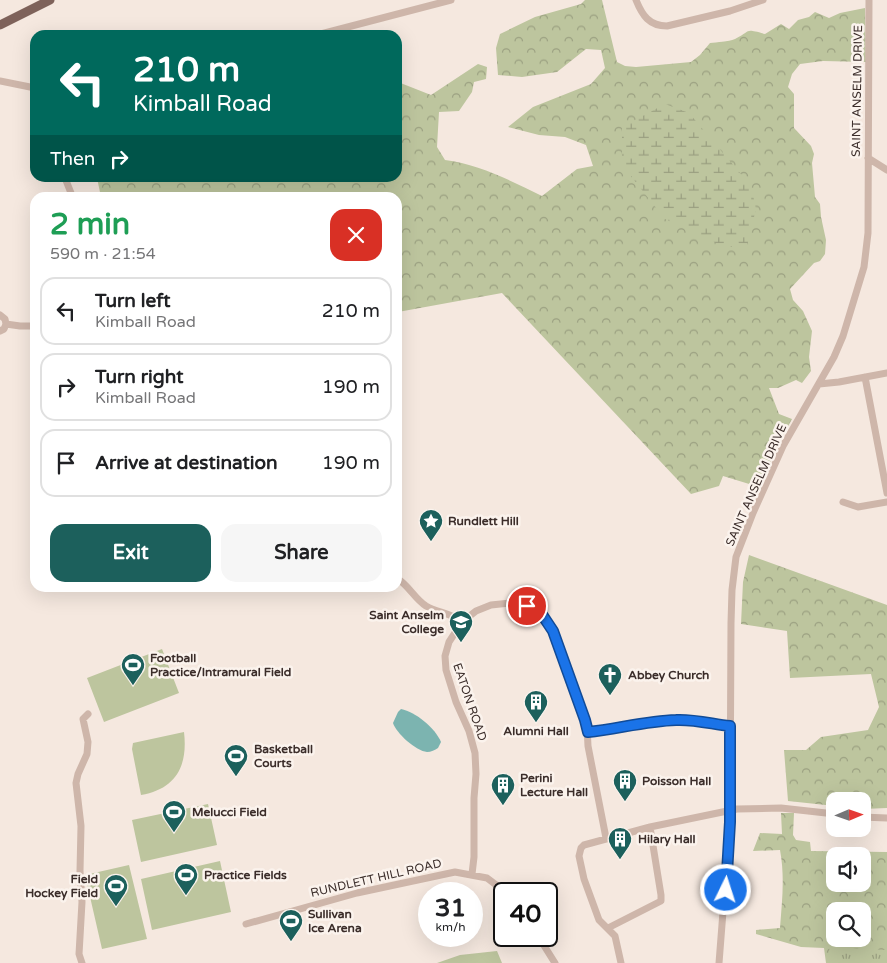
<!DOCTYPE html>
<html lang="en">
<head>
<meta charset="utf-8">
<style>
	body { margin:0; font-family:"Varela Round",sans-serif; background:#f6f6f6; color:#202124; height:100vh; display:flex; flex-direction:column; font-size:19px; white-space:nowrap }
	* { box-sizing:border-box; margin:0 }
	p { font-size:16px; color:#757577 }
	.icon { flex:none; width:28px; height:28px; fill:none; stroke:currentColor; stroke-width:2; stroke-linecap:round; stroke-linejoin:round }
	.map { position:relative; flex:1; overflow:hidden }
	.drawer { position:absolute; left:30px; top:192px; width:372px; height:400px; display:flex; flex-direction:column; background:#fff; border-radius:15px; box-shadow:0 5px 20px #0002 }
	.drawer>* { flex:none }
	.top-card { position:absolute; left:30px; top:30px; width:372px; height:152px; border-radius:15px; box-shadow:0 5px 20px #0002; background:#00695c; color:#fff; overflow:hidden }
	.needle { width:32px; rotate:88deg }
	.fabs { position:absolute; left:826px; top:792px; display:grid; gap:10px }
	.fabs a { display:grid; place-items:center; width:45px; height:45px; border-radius:10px; background:#fff; box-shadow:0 5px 20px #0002; font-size:25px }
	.speed { position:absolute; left:418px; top:882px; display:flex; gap:10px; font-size:25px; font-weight:700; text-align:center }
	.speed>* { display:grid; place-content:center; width:65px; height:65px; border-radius:50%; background:#fff; box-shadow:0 5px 20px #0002; line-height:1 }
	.speed small { font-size:12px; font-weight:400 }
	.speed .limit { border:2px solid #111; border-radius:8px; background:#fff; color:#111 }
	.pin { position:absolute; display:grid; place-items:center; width:42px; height:42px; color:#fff; margin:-21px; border:2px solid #fff; border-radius:50%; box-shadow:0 1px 5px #0007 }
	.me { position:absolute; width:55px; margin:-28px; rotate:4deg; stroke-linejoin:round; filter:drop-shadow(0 0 4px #0008) }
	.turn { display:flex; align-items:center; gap:18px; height:105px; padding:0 20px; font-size:22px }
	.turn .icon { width:65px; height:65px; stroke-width:2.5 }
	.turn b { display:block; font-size:35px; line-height:42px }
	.then { display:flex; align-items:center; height:48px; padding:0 20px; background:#0003; gap:10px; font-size:19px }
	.round { display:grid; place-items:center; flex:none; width:52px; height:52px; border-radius:15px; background:#f6f6f6 }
	.headline { display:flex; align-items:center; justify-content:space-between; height:85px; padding:0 20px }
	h1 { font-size:30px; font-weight:700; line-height:38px; color:#1e9e55 }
	.primary-button { display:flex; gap:10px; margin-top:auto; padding:10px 20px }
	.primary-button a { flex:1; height:58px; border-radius:15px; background:#1c605c; color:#fff; font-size:20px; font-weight:700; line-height:58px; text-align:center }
	.primary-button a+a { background:#f6f6f6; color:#202124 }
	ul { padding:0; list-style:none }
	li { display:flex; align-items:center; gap:15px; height:68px; margin:0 10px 8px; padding:0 10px; border:2px solid #e0e0e0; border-radius:15px }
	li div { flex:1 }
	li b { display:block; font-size:19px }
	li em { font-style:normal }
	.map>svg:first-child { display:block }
	.forest { fill:url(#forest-crowns); fill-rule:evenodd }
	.wetland { fill:url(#wetland-marsh) }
	.park { fill:url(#park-tufts) }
	.pitch { fill:#bdc59e }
	.water { fill:#7cb4b0 }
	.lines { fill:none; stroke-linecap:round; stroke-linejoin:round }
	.minor { stroke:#ceb6aa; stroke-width:7 }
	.major { stroke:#7e625a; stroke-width:9 }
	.route-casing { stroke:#114b97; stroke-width:12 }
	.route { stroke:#1a73e8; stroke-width:9 }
	.labels { text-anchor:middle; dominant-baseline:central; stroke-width:5; stroke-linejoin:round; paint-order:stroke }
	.street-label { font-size:12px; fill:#3b2d2a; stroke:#fbf3ed }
	.poi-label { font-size:12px; font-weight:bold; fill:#3b2d2a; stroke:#fbf3ed; text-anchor:start }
</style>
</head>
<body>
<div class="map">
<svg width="887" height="963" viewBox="0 0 887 963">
	<defs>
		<pattern id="forest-crowns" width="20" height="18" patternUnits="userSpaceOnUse" patternTransform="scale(1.25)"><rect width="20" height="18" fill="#bdc59e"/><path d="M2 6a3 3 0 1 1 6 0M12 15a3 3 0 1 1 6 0" fill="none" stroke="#9ba081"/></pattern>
		<pattern id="wetland-marsh" width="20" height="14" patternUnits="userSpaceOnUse" patternTransform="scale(1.25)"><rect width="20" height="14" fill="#bdc59e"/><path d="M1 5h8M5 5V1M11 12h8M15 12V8" fill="none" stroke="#9ba081"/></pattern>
		<pattern id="park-tufts" width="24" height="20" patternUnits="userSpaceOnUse" patternTransform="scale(1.25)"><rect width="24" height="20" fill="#bdc59e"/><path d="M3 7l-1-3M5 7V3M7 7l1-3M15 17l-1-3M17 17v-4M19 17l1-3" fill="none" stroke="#9ba081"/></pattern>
	</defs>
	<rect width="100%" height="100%" fill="#f5e8df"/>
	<path class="forest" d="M 585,0 L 602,0 L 617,62 L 625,66 L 636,67 L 691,62 L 700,55 L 710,43 C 717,42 728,42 735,39 C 752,31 743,28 765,34 L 781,24 L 789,29 L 798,20 L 809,17 L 815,12 L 829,18 L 840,13 L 865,8 L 866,62 L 823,61 L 800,64 L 792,74 L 788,87 L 794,94 L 794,128 L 811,146 L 814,154 L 812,163 L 815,197 L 820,204 L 821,217 L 826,240 L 825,254 L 820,261 L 814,263 L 790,289 L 793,300 L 803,311 L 812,331 L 809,357 L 811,371 L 802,383 L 796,380 L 778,388 L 769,388 L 779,414 L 792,419 L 779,443 L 759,487 L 723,476 L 719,486 L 691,494 L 502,293 L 398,312 L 398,198 L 101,197 L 97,178 L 398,178 L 398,82 L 431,95 L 478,64 L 487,67 L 486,79 L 474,82 L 472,92 L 459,111 L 439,112 L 437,147 L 445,160 C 479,164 511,181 542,196 L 577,169 L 593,166 L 586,145 L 565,137 L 539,135 L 508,127 L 533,107 L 591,84 L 605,68 L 601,50 L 586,49 L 557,72 L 522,77 L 498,75 L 496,48 L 500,34 L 535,17 L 581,4 Z
		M 749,555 L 887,605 L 887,808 L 863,809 L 862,801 L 835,801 L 835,806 L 788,801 L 784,750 L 806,750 L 821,737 L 868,730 L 879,707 L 871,674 L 790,678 L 787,631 L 741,624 L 743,582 Z
		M 781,813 L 794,813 L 793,835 L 796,840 L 810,842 L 811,851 L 887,852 L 887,963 L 826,963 L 824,948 L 801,947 L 756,934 L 756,930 L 780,928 C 782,901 785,877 780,850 L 753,851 L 760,833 L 782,834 ZM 835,856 L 862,856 L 862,884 L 835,884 ZM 835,911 L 862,911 L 862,939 L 835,939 Z"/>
	<path class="wetland" d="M 665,104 L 689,113 L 751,186 L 756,209 L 746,249 L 720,245 L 665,219 L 622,165 L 622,127 Z"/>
	<path class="park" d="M 829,947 L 887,950 L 887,963 L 831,963 Z"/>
	<path class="pitch" d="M 162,649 L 179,693 L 104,722 L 87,678 Z
		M 184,732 C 188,766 176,789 141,795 L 132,749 L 133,743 Z
		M 208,804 L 217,845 L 141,862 L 132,820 Z
		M 220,861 L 231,912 L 152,930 L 141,879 Z
		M 129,865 L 147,939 L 102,949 L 85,875 Z
		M 497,951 L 502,963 L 437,963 L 460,955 Z"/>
	<path class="water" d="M 401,709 C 416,712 435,728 441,742 L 438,748 C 435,750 431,752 427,752 C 416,751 396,733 393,723 L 398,712 Z"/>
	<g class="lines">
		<path class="minor" d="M 636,0 C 642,15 649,26 667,26 L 730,11 L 763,0
			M 317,35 L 451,0
			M 0,81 L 35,88
			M 868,158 L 887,170
			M 65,178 L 73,198
			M 0,315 L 5,319 L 6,324
			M 6,324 L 20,326 L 35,326
			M 0,331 L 4,329 L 6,324
			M 865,377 L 887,493
			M 819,384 L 839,382 L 887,373
			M 843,502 L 858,507 L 887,502
			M 398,579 C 409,586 415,599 426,606 C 438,613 452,613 462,622
			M 588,733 C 617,729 646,721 676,720 C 694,719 712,724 730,726
			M 862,817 L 887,818
			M 472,874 L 474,857 L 474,798 L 476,774 L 475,753 L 469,731 L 456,702 L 446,670 L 445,656 L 449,642 L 462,622 L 476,611 L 491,605 L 511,603 L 527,606 L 543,616 L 553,631 L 587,726 L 588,746 L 606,838
			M 246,924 L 357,893 L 455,872 L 487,878 L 508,894
			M 608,928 L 661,901 L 661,895 L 650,827
			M 538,936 L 555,963
			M 82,963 L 79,954 L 82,902 L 80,871 L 81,826 L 76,783 L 78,774 L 87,754 L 88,742 L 83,719 L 88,714
			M 621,963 L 615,936 L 599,920 L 584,879 L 579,856 L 581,848 L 584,845 L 650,827 L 737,809 L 781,808 L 835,814
			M 719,963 L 730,822 L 731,623 L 732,590 L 736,557 L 753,513 L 783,446 L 834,357 L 843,336 L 864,267 L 868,233 L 869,0"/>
		<path class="major" d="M 0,25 L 50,0"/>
	</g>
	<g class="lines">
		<g class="route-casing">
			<path id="route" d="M 527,606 L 543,616 L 553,631 L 585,720 L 588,732 C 617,729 646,721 676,720 C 694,719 712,724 730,726 L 730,822 L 726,890"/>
		</g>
		<use href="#route" class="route"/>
	</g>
	<defs>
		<g id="sight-pin" transform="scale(1.25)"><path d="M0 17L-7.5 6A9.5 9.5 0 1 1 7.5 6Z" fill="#1c605c" stroke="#fbf3ed"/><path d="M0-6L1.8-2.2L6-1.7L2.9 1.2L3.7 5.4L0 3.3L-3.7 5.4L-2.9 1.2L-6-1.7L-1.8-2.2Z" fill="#fff"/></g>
		<g id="university-pin" transform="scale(1.25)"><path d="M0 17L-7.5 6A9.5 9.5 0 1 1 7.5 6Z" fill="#1c605c" stroke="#fbf3ed"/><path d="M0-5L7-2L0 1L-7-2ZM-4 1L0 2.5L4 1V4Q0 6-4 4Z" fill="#fff"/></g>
		<g id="stadium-pin" transform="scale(1.25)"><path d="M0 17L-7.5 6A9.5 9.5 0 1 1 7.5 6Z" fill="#1c605c" stroke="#fbf3ed"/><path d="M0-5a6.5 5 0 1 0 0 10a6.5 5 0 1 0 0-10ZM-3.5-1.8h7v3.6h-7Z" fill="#fff"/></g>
		<g id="church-pin" transform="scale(1.25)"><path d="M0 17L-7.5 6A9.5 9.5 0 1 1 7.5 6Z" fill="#1c605c" stroke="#fbf3ed"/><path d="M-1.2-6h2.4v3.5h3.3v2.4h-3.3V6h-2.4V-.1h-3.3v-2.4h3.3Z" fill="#fff"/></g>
		<g id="building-pin" transform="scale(1.25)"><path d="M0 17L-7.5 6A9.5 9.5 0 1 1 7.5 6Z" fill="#1c605c" stroke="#fbf3ed"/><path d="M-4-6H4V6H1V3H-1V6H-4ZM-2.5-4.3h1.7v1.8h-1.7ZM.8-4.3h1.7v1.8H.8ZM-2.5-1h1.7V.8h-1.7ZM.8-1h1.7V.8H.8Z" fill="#fff"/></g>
	</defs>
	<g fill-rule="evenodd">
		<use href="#sight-pin" x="431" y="521"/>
		<use href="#university-pin" x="461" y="622"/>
		<use href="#stadium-pin" x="133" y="665"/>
		<use href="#church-pin" x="610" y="675"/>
		<use href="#building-pin" x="536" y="702"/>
		<use href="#stadium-pin" x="236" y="756"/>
		<use href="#building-pin" x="625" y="781"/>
		<use href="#building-pin" x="503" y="785"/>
		<use href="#stadium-pin" x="174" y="812"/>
		<use href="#building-pin" x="620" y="839"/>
		<use href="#stadium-pin" x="186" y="875"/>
		<use href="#stadium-pin" x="116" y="886"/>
		<use href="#stadium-pin" x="291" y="921"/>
	</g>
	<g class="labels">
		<g class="street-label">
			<text transform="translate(857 91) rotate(-89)">SAINT ANSELM DRIVE</text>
			<text transform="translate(756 485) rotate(-66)">SAINT ANSELM DRIVE</text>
			<text transform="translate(470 702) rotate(71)">EATON ROAD</text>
			<text transform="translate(376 878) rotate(-13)">RUNDLETT HILL ROAD</text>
		</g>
		<g class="poi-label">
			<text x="448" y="521">Rundlett Hill</text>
			<text x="444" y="615" text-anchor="end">Saint Anselm<tspan x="444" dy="14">College</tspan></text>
			<text x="150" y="658">Football<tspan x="150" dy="14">Practice/Intramural Field</tspan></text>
			<text x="628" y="675">Abbey Church</text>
			<text x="536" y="731" text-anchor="middle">Alumni Hall</text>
			<text x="254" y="749">Basketball<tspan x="254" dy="14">Courts</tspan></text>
			<text x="520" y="778">Perini<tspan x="520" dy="14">Lecture Hall</tspan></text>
			<text x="642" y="781">Poisson Hall</text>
			<text x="192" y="812">Melucci Field</text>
			<text x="638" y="839">Hilary Hall</text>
			<text x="204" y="875">Practice Fields</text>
			<text x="98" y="879" text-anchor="end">Field<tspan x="98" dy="14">Hockey Field</tspan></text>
			<text x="308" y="914">Sullivan<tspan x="308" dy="14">Ice Arena</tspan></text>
		</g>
	</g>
</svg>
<div class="fabs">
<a><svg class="needle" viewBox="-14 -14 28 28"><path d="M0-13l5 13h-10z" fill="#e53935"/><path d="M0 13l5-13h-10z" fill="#757577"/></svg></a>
<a><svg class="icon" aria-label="sound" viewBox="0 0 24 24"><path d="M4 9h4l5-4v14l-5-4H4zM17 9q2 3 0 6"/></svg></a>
<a><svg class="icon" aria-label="search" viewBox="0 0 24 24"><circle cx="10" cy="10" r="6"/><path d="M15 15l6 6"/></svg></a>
</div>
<div class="speed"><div>31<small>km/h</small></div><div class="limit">40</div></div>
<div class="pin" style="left:527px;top:606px;background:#d93025"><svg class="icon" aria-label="arrive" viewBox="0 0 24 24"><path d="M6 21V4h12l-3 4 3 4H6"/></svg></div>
<svg class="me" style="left:726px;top:890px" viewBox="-20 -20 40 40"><circle r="17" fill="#1a73e8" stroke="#fff" stroke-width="3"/><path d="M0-11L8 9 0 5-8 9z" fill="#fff"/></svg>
<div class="top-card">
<div class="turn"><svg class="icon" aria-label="left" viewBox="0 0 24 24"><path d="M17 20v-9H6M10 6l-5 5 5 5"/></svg><div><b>210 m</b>Kimball Road</div></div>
<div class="then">Then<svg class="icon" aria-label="right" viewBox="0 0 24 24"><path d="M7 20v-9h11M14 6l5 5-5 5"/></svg></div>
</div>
<section class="drawer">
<div class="headline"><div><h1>2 min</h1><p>590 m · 21:54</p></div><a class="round" style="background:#d93025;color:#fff"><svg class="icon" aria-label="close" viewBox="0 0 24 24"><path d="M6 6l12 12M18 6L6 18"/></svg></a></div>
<ul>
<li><svg class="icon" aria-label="left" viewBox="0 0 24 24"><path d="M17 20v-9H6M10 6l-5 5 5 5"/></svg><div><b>Turn left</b><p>Kimball Road</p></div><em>210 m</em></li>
<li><svg class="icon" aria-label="right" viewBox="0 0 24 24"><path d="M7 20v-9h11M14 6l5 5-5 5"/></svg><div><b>Turn right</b><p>Kimball Road</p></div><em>190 m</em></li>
<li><svg class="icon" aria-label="arrive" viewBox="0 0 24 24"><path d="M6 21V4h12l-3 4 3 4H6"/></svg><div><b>Arrive at destination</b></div><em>190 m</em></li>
</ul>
<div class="primary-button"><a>Exit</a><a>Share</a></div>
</section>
</div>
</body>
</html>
